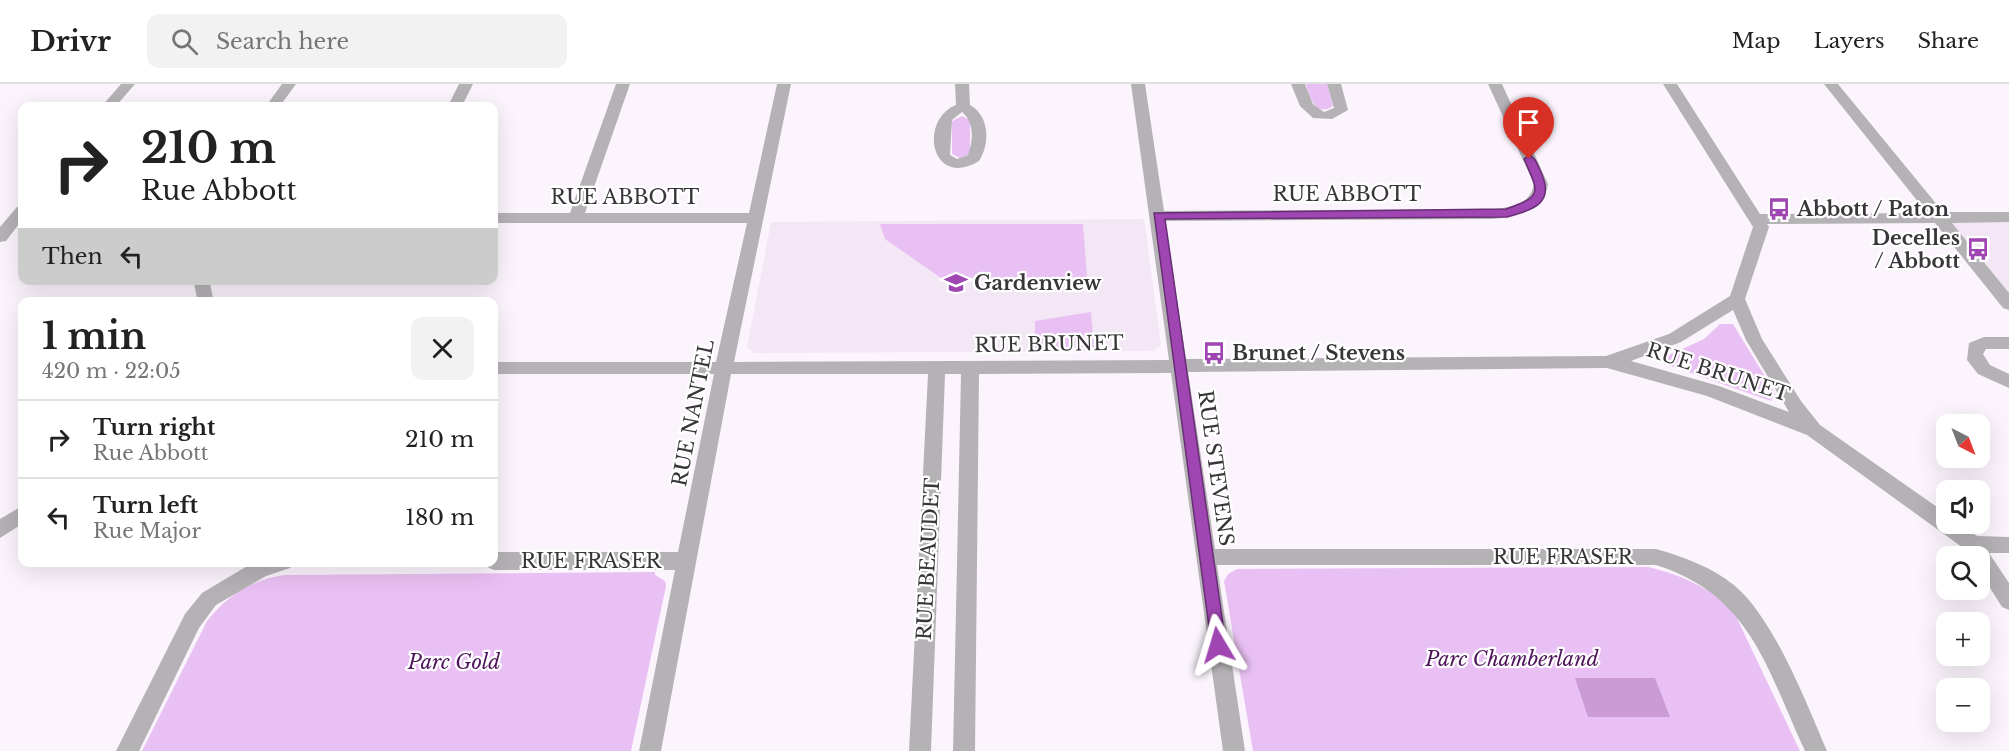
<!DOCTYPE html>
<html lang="en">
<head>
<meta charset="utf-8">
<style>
	body { margin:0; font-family:"Libre Baskerville",serif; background:#f2f2f2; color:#222; height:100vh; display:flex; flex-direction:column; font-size:22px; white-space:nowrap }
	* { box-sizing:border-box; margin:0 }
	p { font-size:20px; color:#767676 }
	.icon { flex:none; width:33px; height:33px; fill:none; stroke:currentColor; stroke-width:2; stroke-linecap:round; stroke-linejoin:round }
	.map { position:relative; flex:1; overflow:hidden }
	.drawer { position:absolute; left:18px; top:213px; width:480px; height:270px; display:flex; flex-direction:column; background:#fff; border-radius:12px; box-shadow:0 6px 24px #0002 }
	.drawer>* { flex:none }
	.top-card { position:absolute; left:18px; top:18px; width:480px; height:183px; border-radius:12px; box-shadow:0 6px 24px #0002; background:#fff; color:#222; overflow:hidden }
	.needle { width:39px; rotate:138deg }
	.fabs { position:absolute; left:1936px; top:330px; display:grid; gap:12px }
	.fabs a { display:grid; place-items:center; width:54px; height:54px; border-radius:12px; background:#fff; box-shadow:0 6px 24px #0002; font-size:30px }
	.pin { position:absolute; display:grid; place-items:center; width:51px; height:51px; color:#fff; margin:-62px -26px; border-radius:50% 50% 50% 0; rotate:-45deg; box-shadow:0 0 6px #0007 }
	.pin .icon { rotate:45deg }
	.me { position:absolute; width:66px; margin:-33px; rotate:353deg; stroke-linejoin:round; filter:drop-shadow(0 0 4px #0008) }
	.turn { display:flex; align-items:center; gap:21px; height:126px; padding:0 24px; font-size:27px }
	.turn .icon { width:78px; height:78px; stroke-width:2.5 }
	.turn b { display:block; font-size:42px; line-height:51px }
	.then { display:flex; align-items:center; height:57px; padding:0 24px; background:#0003; gap:12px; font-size:22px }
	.round { display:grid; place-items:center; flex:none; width:63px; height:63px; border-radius:12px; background:#f2f2f2 }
	.summary { display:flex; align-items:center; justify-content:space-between; height:102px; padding:0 24px }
	h1 { font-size:36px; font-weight:800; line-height:45px }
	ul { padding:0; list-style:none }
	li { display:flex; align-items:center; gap:18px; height:78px; padding:0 24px; border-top:2px solid #e0e0e0 }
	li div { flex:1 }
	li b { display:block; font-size:22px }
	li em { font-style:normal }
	header { display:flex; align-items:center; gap:36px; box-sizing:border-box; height:84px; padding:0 30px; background:#fff; border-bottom:2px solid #e0e0e0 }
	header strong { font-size:28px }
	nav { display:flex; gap:33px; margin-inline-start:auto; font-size:21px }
	.search { width:420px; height:54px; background:#f2f2f2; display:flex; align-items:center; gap:15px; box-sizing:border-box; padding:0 21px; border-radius:12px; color:#767676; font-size:22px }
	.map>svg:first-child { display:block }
	.built { fill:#f3e7f6 }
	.green { fill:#e9c0f3 }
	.water { fill:#ca9bd5 }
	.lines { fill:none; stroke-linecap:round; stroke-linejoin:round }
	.minor { fill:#b5b2b6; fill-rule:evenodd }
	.route { fill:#9f46b2; stroke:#672e74; stroke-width:1.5 }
	.labels { text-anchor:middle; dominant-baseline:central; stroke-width:4.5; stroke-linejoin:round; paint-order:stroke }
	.street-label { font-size:20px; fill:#383639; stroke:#fff }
	.poi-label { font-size:20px; font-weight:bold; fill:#383639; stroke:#fff; text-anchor:start }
	.park-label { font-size:20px; font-style:italic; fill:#4f155b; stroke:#fff }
</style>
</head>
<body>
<header>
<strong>Drivr</strong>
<div class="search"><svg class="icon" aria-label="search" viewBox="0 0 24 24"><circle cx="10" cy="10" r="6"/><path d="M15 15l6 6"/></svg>Search here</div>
<nav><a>Map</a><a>Layers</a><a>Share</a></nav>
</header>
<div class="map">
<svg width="2009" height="667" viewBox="0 0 2009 667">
	<rect width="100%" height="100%" fill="#fbf4fd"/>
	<path class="built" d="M 1939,133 L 2009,133 L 2009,220 Z
		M 1144,135 L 1161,261 L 1153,267 L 760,269 L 754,269 L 747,263 L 771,138 Z"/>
	<path class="green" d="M 1306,0 L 1327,0 L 1333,22 C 1316,34 1310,13 1306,0 Z
		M 962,32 L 970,36 L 970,70 L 960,74 L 952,70 L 952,37 Z
		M 880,140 L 1083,140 L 1087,193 L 941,194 L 885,155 Z
		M 1091,228 L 1094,263 L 1035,264 L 1035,237 Z
		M 1720,240 L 1733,240 L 1775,309 L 1771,317 L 1665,280 L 1667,272 L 1704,255 Z
		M 1648,483 C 1682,491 1709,503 1734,528 L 1800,667 L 1253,667 L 1224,497 L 1228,490 L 1237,485 Z
		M 655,488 L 655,491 L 665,497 L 666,502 L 631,667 L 142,667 L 207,537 C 228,511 251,496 284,491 Z"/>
	<path class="water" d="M 1575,594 L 1655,594 L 1670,633 L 1588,633 Z"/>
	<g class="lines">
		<path class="minor" d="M 121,0 L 135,0 L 116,22 L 102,22 Z
			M 282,0 L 296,0 L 280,22 L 266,22 Z
			M 459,0 L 473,0 L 462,22 L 448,22 Z
			M 616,0 L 630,0 L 585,129 L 749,129 L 777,0 L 791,0 L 734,278 L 1169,276 L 1131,0 L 1145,0 L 1164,127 L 1493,125 C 1512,123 1530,121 1534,100 L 1488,0 L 1502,0 L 1548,100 C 1544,128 1518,132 1493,135 L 1165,137 L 1186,275 L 1606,272 L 1669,250 L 1730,212 L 1753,143 L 1663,0 L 1677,0 L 1760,130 L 1927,129 L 1824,0 L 1838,0 L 1943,128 L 2009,128 L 2009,138 L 1952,139 L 2009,209 L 2009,226 L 2003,224 L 1935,139 L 1767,140 L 1769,143 L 1745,215 L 1762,255 L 1801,317 L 1820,341 L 1947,430 L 1947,440 L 1960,440 L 1977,452 L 2009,453 L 2009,469 L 1989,469 L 2009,499 L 2009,526 L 2002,523 L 1980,488 L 1980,472 L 1970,472 L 1966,466 L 1807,351 L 1707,312 L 1607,284 L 1188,288 L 1215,465 L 1656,465 C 1684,473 1712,483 1735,502 C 1774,535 1807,620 1827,667 L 1805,667 C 1767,585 1751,511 1656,481 L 1217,481 L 1245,667 L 1223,667 L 1171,289 L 979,290 L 975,667 L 953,667 L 961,290 L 945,290 L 931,667 L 909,667 L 928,290 L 731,290 L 661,667 L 639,667 L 675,486 L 494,486 L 487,483 L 485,478 L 494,478 L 494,468 L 678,468 L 714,290 L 494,290 L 494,278 L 716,278 L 747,139 L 494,139 L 494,129 L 570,129 ZM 1733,226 L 1746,256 L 1789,328 L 1719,302 L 1631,277 L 1681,258 Z
			M 955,0 L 969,0 L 970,21 C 990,32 990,60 979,77 C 931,106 918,36 956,21 ZM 962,28 C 975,39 973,57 968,71 L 957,75 L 950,71 L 952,36 Z
			M 1291,0 L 1305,0 L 1313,20 L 1324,28 L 1334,24 L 1327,0 L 1341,0 L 1348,26 L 1332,35 L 1313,34 L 1300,22 Z
			M 22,122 L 22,136 L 6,157 L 0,158 L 0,143 L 17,123 Z
			M 193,196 L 209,196 L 214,218 L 198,218 Z
			M 1984,253 L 2009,253 L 2009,265 L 1986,265 L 1983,270 L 1990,281 L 2009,290 L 2009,304 L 1978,290 L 1967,276 L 1969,259 Z
			M 22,422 L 22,440 L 0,454 L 0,435 Z
			M 254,478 L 293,478 L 290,484 L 266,492 L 216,521 L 199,544 L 139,667 L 116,667 L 185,530 L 202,509 Z"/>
	</g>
	<path class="route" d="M 1529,71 C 1536,74 1537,80 1540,86 C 1556,119 1535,125 1507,133 L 1165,135 L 1226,561 L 1223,566 L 1218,568 L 1212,566 L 1154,129 L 1506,125 C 1543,112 1539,109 1524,75 Z"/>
	<defs>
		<g id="bus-bare" transform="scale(1.8)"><path d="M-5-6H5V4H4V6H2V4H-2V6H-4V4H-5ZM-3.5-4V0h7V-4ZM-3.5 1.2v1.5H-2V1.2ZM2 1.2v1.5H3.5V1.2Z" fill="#9f46b2" stroke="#fff" stroke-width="2.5" paint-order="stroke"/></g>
		<g id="school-bare" transform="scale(1.8)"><path d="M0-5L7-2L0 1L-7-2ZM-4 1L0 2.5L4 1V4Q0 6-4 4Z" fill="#9f46b2" stroke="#fff" stroke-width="2.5" paint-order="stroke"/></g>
	</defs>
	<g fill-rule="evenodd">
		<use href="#bus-bare" x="1779" y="125"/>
		<use href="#bus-bare" x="1978" y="165"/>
		<use href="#school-bare" x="956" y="199"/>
		<use href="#bus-bare" x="1214" y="269"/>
	</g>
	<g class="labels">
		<g class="street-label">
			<text x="1347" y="110">RUE ABBOTT</text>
			<text x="625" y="113">RUE ABBOTT</text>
			<text transform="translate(1049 260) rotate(-1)">RUE BRUNET</text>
			<text transform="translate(1718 288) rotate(18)">RUE BRUNET</text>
			<text transform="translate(693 329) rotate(-79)">RUE NANTEL</text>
			<text transform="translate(1216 384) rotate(82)">RUE STEVENS</text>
			<text x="1563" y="473">RUE FRASER</text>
			<text transform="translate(928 475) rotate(-87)">RUE BEAUDET</text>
			<text x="591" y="477">RUE FRASER</text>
		</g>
		<g class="poi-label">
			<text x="1797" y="125">Abbott / Paton</text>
			<text x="1960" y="154" text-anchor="end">Decelles<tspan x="1960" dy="23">/ Abbott</tspan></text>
			<text x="974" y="199">Gardenview</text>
			<text x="1232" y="269">Brunet / Stevens</text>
		</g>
		<g class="park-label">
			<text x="1512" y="575">Parc Chamberland</text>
			<text x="454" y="578">Parc Gold</text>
		</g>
	</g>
</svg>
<div class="fabs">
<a><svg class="needle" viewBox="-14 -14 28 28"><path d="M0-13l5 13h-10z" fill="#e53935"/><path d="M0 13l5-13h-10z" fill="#767676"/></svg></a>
<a><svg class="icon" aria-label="sound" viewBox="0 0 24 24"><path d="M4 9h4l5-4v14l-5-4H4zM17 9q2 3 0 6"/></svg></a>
<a><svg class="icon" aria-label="search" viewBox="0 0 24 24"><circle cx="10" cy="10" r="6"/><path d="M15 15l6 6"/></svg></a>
<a>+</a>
<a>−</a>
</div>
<div class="pin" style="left:1529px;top:75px;background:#d93025"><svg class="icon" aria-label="arrive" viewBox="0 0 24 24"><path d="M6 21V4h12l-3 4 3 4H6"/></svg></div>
<svg class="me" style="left:1218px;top:561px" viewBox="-20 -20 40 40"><path d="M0-17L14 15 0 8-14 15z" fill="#9f46b2" stroke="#fff" stroke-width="4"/></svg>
<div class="top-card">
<div class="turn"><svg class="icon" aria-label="right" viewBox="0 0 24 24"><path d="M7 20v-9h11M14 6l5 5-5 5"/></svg><div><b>210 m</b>Rue Abbott</div></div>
<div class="then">Then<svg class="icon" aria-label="left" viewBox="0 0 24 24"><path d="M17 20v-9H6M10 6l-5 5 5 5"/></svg></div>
</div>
<section class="drawer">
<div class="summary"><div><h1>1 min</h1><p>420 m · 22:05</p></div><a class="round"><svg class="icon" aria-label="close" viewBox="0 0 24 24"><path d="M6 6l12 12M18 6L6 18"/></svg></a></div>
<ul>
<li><svg class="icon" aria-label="right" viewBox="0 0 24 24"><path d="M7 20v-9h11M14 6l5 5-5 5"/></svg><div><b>Turn right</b><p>Rue Abbott</p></div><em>210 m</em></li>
<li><svg class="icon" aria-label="left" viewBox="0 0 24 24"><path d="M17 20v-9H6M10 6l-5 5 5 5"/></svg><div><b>Turn left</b><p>Rue Major</p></div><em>180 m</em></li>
</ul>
</section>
</div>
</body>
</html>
